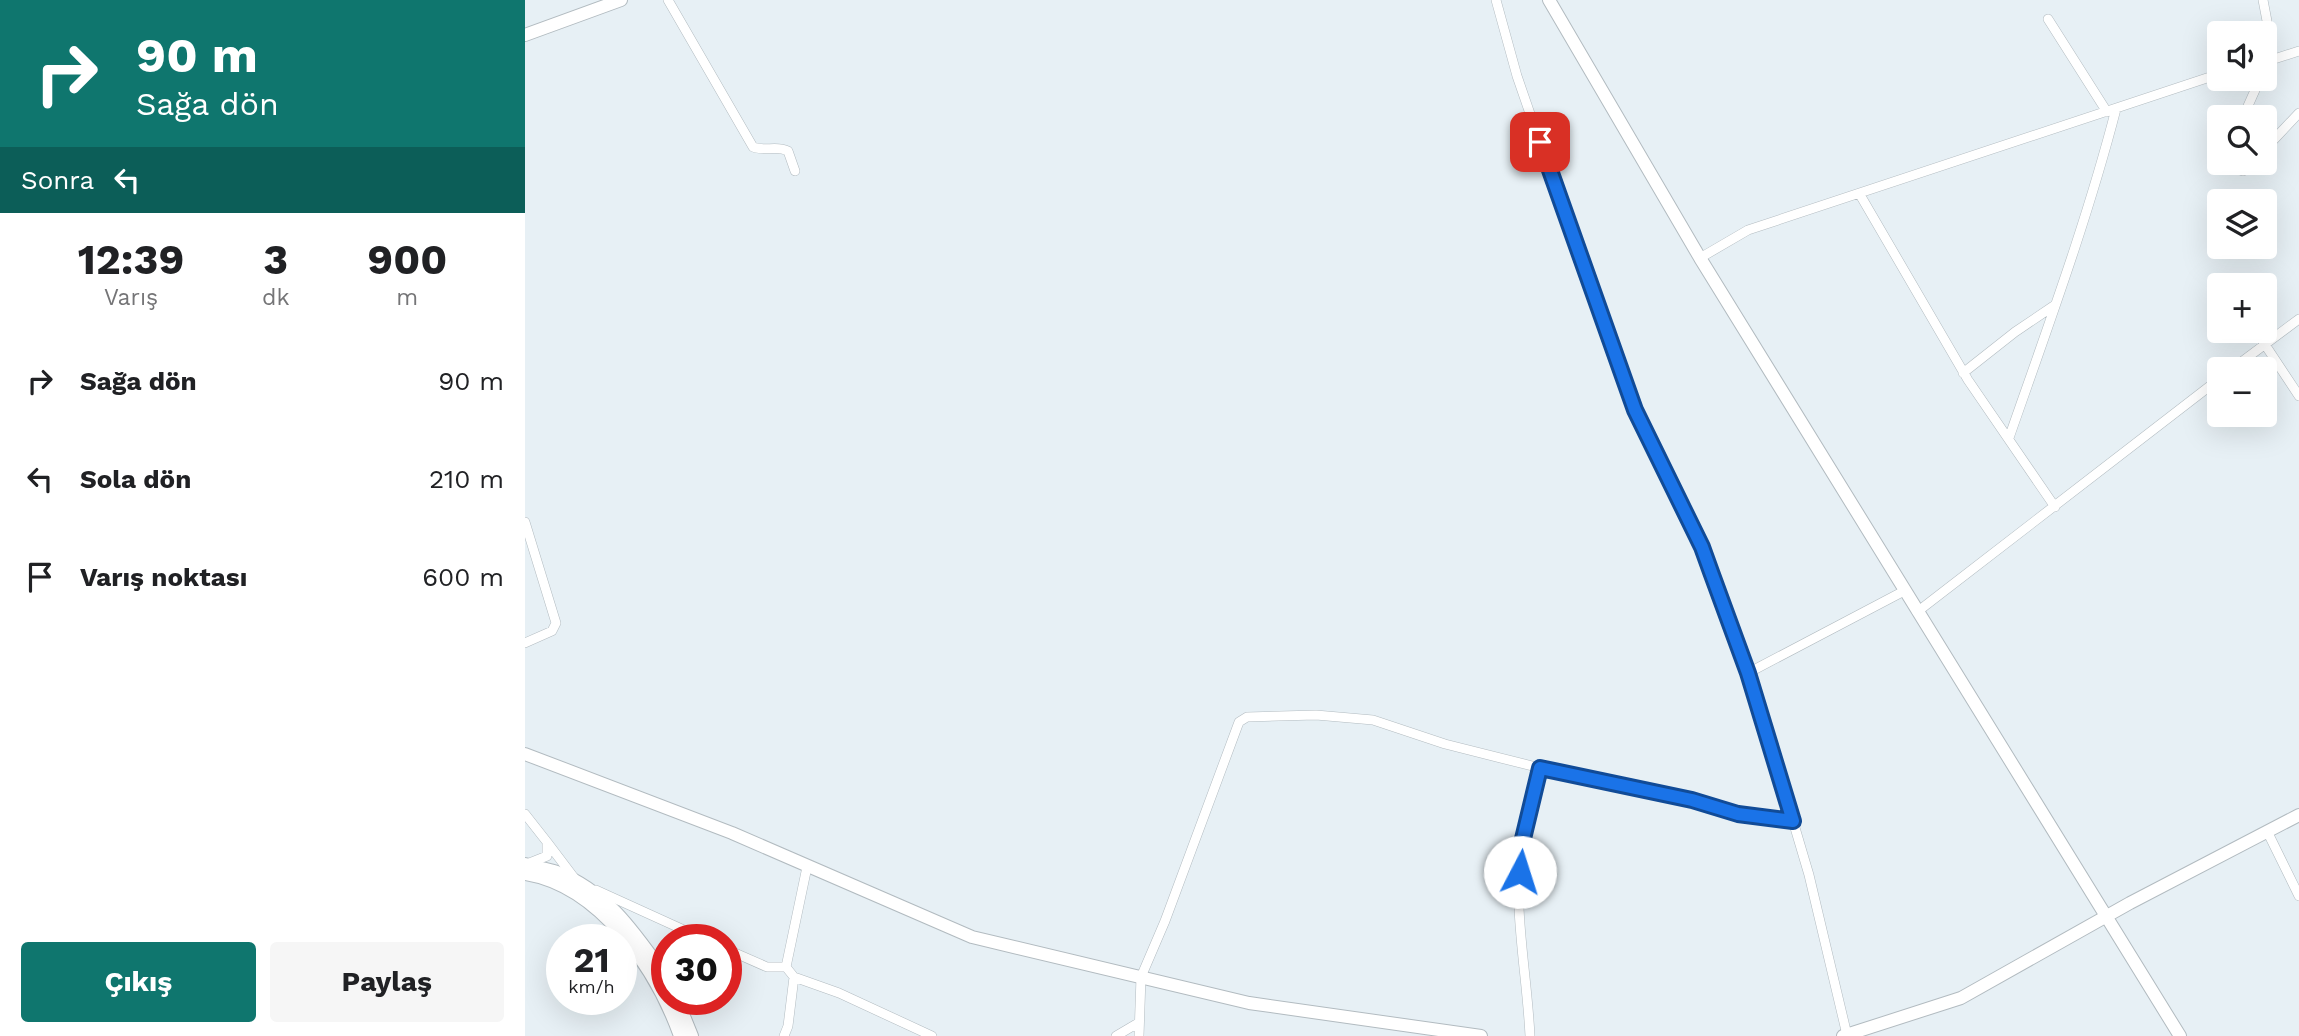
<!DOCTYPE html>
<html lang="tr">
<head>
<meta charset="utf-8">
<style>
	body { margin:0; font-family:"Work Sans",sans-serif; background:#f6f6f6; color:#202124; height:100vh; display:flex; flex-direction:column; font-size:26px; white-space:nowrap }
	* { box-sizing:border-box; margin:0 }
	p { font-size:23px; color:#757577 }
	.icon { flex:none; width:38px; height:38px; fill:none; stroke:currentColor; stroke-width:2; stroke-linecap:round; stroke-linejoin:round }
	.map { position:relative; flex:1; overflow:hidden }
	.sheet { display:flex; flex-direction:column; background:#fff; width:525px }
	.sheet>* { flex:none }
	.top-card { background:#0f766e; color:#fff; overflow:hidden }
	.controls { position:absolute; left:1682px; top:21px; display:grid; gap:14px }
	.controls a { display:grid; place-items:center; width:70px; height:70px; border-radius:7px; background:#fff; box-shadow:0 7px 28px #0002; font-size:35px }
	.speed { position:absolute; left:21px; top:924px; display:flex; gap:14px; font-size:35px; font-weight:700; text-align:center }
	.speed>* { display:grid; place-content:center; width:91px; height:91px; border-radius:50%; background:#fff; box-shadow:0 7px 28px #0002; line-height:1 }
	.speed small { font-size:18px; font-weight:400 }
	.speed .limit { border:10px solid #d22; background:#fff; color:#111 }
	.pin { position:absolute; display:grid; place-items:center; width:60px; height:60px; color:#fff; margin:-30px; border-radius:14px; box-shadow:0 4px 10px #0006 }
	.me { position:absolute; width:77px; margin:-38px; rotate:5deg; stroke-linejoin:round; filter:drop-shadow(0 0 5px #0008) }
	.turn { display:flex; align-items:center; gap:24px; height:147px; padding:0 21px; font-size:32px }
	.turn .icon { width:91px; height:91px; stroke-width:2.5 }
	.turn b { display:block; font-size:49px; line-height:60px }
	.then { display:flex; align-items:center; height:66px; padding:0 21px; background:#0003; gap:14px; font-size:26px }
	.eta { display:flex; justify-content:space-evenly; align-items:center; height:119px; text-align:center }
	.eta b { font-size:42px; font-weight:700; line-height:49px }
	.button { display:flex; gap:14px; margin-top:auto; padding:14px 21px }
	.button a { flex:1; height:80px; border-radius:7px; background:#0f766e; color:#fff; font-size:28px; font-weight:700; line-height:80px; text-align:center }
	.button a+a { background:#f6f6f6; color:#202124 }
	ul { padding:0; list-style:none }
	li { display:flex; align-items:center; gap:21px; height:98px; padding:0 21px }
	li div { flex:1 }
	li b { display:block; font-size:26px }
	li em { font-style:normal }
	main { display:flex; flex:1; min-height:0 }
	.map>svg:first-child { display:block }
	.lines { fill:none; stroke-linecap:round; stroke-linejoin:round }
	.street-casing { stroke:#b2bbc0; stroke-width:10 }
	.secondary-casing { stroke:#b2bbc0; stroke-width:14 }
	.street { stroke:#fff; stroke-width:9 }
	.secondary { stroke:#fff; stroke-width:12 }
	.route-casing { stroke:#114b97; stroke-width:18 }
	.route { stroke:#1a73e8; stroke-width:12 }
</style>
</head>
<body>
<main>
<section class="sheet">
<div class="top-card">
<div class="turn"><svg class="icon" aria-label="right" viewBox="0 0 24 24"><path d="M7 20v-9h11M14 6l5 5-5 5"/></svg><div><b>90 m</b>Sağa dön</div></div>
<div class="then">Sonra<svg class="icon" aria-label="left" viewBox="0 0 24 24"><path d="M17 20v-9H6M10 6l-5 5 5 5"/></svg></div>
</div>
<div class="eta">
<div><b>12:39</b><p>Varış</p></div>
<div><b>3</b><p>dk</p></div>
<div><b>900</b><p>m</p></div>
</div>
<ul>
<li><svg class="icon" aria-label="right" viewBox="0 0 24 24"><path d="M7 20v-9h11M14 6l5 5-5 5"/></svg><div><b>Sağa dön</b></div><em>90 m</em></li>
<li><svg class="icon" aria-label="left" viewBox="0 0 24 24"><path d="M17 20v-9H6M10 6l-5 5 5 5"/></svg><div><b>Sola dön</b></div><em>210 m</em></li>
<li><svg class="icon" aria-label="arrive" viewBox="0 0 24 24"><path d="M6 21V4h12l-3 4 3 4H6"/></svg><div><b>Varış noktası</b></div><em>600 m</em></li>
</ul>
<div class="button"><a>Çıkış</a><a>Paylaş</a></div>
</section>
<div class="map">
<svg width="1774" height="1036" viewBox="0 0 1774 1036">
	<rect width="100%" height="100%" fill="#e7f0f5"/>
	<g class="lines">
		<g class="street-casing">
			<path id="street" d="M 143,0 L 228,147 C 240,152 251,145 263,151 L 270,171
				M 1738,0 L 1742,21 L 1740,47
				M 1523,19 L 1582,112
				M 1740,69 L 1743,61 L 1774,51
				M 1718,117 L 1735,79
				M 1740,149 L 1774,113
				M 1705,163 L 1708,168 L 1718,171 L 1726,163
				M 1334,193 L 1443,380 L 1530,507
				M 1175,258 L 1223,230 L 1694,74
				M 1731,331 L 1774,396
				M 1707,369 L 1774,319
				M 1438,373 L 1490,332 L 1530,305
				M 1484,438 C 1522,329 1562,221 1591,109
				M 0,522 L 31,623 L 27,631 L 0,643
				M 1392,612 L 1694,379
				M 1223,673 L 1379,591
				M 0,814 L 22,842
				M 1268,821 L 1284,875 L 1322,1035
				M 1742,831 L 1774,896
				M 2,864 L 22,856 L 22,842 L 50,879
				M 282,867 L 261,967 L 269,977 L 314,993 L 407,1036
				M 71,890 L 181,940
				M 201,949 L 242,967 L 261,967
				M 259,1036 L 263,1026 L 269,977
				M 591,1036 L 613,1023
				M 614,1036 L 616,977 L 640,921 L 714,722 L 722,717 L 791,715 L 848,720 L 920,744 L 1015,768 L 1167,800 L 1213,814 L 1268,821 L 1223,673 L 1177,547 L 1110,410 L 1030,186 L 992,76 L 971,0
				M 1005,1036 C 1002,973 988,910 996,847 C 1000,820 1007,794 1015,768"/>
		</g>
		<g class="secondary-casing">
			<path id="secondary" d="M 1024,0 L 1175,258 L 1655,1036
				M 0,35 L 96,0
				M 0,754 L 207,833 L 447,937 L 724,1003 L 956,1036
				M 0,864 C 11,867 22,869 32,872 C 83,891 112,936 142,978
				M 0,874 C 75,886 131,969 155,1036
				M 152,999 L 167,1036
				M 1318,1036 L 1436,998 L 1605,903 L 1774,815"/>
		</g>
		<use href="#street" class="street"/>
		<use href="#secondary" class="secondary"/>
	</g>
	<g class="lines">
		<g class="route-casing">
			<path id="route" d="M 995,872 L 996,847 L 1015,768 L 1167,800 L 1213,814 L 1268,821 L 1223,673 L 1186,572 L 1177,547 L 1110,410 L 1015,142"/>
		</g>
		<use href="#route" class="route"/>
	</g>
</svg>
<div class="controls">
<a><svg class="icon" aria-label="sound" viewBox="0 0 24 24"><path d="M4 9h4l5-4v14l-5-4H4zM17 9q2 3 0 6"/></svg></a>
<a><svg class="icon" aria-label="search" viewBox="0 0 24 24"><circle cx="10" cy="10" r="6"/><path d="M15 15l6 6"/></svg></a>
<a><svg class="icon" aria-label="layers" viewBox="0 0 24 24"><path d="M12 4l9 5-9 5-9-5zM3 14l9 5 9-5"/></svg></a>
<a>+</a>
<a>−</a>
</div>
<div class="speed"><div>21<small>km/h</small></div><div class="limit">30</div></div>
<div class="pin" style="left:1015px;top:142px;background:#d93025"><svg class="icon" aria-label="arrive" viewBox="0 0 24 24"><path d="M6 21V4h12l-3 4 3 4H6"/></svg></div>
<svg class="me" style="left:995px;top:872px" viewBox="-20 -20 40 40"><circle r="19" fill="#fff"/><path d="M0-13L10 11 0 6-10 11z" fill="#1a73e8"/></svg>
</div>
</main>
</body>
</html>
